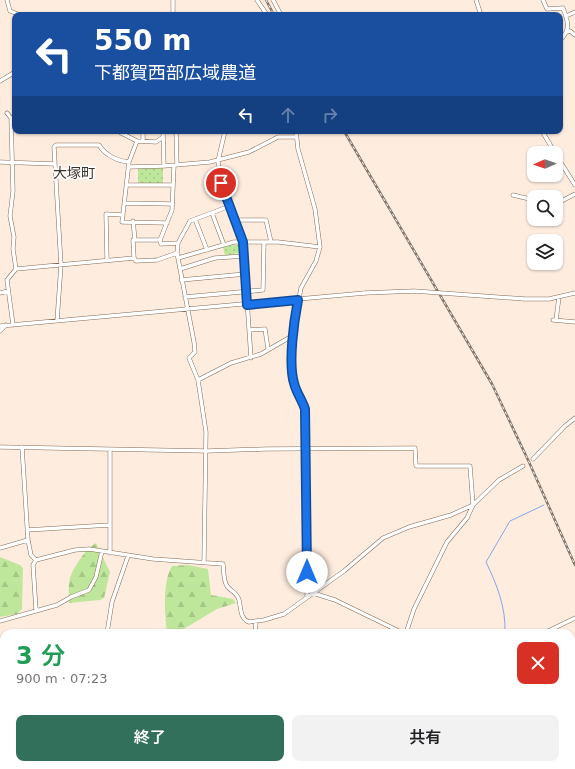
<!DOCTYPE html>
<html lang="ja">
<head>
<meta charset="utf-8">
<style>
	body { margin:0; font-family:"DejaVu Sans","Noto Sans JP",sans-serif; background:#f2f2f2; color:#202124; height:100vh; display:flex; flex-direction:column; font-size:15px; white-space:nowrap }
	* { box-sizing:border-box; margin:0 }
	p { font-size:13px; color:#757577 }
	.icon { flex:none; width:22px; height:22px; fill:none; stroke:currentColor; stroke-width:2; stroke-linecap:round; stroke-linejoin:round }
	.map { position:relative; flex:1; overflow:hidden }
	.details { position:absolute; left:0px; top:629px; width:575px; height:140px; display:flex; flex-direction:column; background:#fff; border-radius:12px 12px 0 0; box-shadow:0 1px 3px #0004 }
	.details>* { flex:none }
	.top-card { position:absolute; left:12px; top:12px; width:551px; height:122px; border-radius:8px; box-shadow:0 1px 3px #0004; background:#1a4fa0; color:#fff; overflow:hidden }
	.needle { width:26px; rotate:268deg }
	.tools { position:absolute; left:527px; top:146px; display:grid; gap:8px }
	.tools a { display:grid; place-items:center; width:36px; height:36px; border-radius:8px; background:#fff; box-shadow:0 1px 3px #0004; font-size:20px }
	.pin { position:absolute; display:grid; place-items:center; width:34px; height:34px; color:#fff; margin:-17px; border:2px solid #fff; border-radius:50%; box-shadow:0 1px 4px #0007 }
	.me { position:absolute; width:44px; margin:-22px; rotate:0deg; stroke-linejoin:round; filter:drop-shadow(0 0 3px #0008) }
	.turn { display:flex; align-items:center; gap:14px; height:84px; padding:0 16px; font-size:18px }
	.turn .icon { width:52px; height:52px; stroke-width:2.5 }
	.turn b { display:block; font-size:28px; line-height:34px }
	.lanes { display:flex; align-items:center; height:38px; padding:0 16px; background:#0003; justify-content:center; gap:20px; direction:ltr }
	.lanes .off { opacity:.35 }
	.round { display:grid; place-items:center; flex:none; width:42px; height:42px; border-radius:8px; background:#f2f2f2 }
	.headline { display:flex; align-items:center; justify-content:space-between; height:68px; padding:0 16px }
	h1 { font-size:24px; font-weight:600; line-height:30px; color:#1e9e55 }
	.action { display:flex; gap:8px; margin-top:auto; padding:8px 16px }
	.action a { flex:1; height:46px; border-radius:8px; background:#33705c; color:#fff; font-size:16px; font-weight:600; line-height:46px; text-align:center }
	.action a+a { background:#f2f2f2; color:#202124 }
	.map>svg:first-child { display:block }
	.forest { fill:url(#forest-firs) }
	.park { fill:url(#park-dots) }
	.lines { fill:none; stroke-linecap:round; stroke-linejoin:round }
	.stream { stroke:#81a8ec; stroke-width:1 }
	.minor-casing { stroke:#846a55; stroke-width:4.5 }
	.minor { stroke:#fff; stroke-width:3.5 }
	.rail-casing { stroke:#83756a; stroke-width:2.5 }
	.rail { stroke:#fdfdfd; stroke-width:1; stroke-dasharray:3; stroke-linecap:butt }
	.minor-bridge-casing { stroke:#846a55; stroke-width:4.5; stroke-linecap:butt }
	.minor-bridge { stroke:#fff; stroke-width:3.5 }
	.route-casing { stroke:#114b97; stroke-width:10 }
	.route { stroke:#1a73e8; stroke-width:7 }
	.labels { text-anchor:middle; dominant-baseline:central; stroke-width:3.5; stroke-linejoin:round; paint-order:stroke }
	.quarter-label { font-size:14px; fill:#3d3128; stroke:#fdfdfd }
</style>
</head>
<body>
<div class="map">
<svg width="575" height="769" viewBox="0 0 575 769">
	<defs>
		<pattern id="forest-firs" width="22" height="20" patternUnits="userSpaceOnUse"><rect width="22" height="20" fill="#bfe79c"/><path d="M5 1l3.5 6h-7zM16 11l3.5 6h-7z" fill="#a5c786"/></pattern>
		<pattern id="park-dots" width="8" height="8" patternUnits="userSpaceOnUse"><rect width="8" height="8" fill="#bfe79c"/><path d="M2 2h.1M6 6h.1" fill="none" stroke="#a5c786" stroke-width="1.8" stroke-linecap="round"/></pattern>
	</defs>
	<rect width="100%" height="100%" fill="#feecde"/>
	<path class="forest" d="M 96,543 L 110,572 L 104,598 L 100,600 L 69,603 C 69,595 68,586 70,578 C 74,566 86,549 96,543 Z
		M 0,557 L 20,565 L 23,568 L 22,609 L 17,614 L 0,617 Z
		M 188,565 L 208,569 L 211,595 L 233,599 L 236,603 L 217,609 L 177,633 L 167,633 C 165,615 162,582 172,566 Z"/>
	<path class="park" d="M 138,168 L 163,168 L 163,183 L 138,183 Z
		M 240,244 L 242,252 L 225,256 L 223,247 Z"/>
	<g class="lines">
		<path class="stream" d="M 505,633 C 506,607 497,585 486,562 L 510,521 L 544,505
			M 571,688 L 575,687
			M 318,769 L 319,765"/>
		<g class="minor-casing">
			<path id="minor" d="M 7,0 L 10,11 L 20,15
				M 173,0 L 173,15
				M 257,0 L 267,15
				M 273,0 L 281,15
				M 476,0 L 481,15
				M 543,0 L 547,9 L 563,8 C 568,21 571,30 560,40
				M 566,16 L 575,12
				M 567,32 L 570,31 L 575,35
				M 0,81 L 15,72
				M 7,113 L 11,118 L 13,191 L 10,216 L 14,237 L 13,249 L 16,269 L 7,280 L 13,325
				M 121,131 L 121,133 L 137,141
				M 163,131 L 164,166
				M 176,131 L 177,165
				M 225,131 L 218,161 L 219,174 L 243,242 L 251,358
				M 296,131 L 298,149 L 315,209 L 320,247 L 316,261 L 301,288 L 292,336 L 293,382 L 305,409 L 306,420 L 307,597
				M 542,131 L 555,153
				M 163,137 L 156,142 L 137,141 L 129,162 L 122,222 L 167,223
				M 143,141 L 143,131
				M 556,155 L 575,185
				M 0,162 L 55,164 L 61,265 L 57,321
				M 55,164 L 54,147 L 56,145 L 99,145 C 105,155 117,161 129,162
				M 174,166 L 172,210 L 160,240 L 161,244 L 178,243
				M 128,167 L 164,166 L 210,162 L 249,152 L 278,137 L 296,137
				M 127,185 L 173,185
				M 513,195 L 534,200
				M 125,203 L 173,204
				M 556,204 L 575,194
				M 212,213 L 224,245
				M 195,219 L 207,250
				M 234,220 L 266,220 L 271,242
				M 133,221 L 135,240 L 160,240
				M 134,258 L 133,240 L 135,240
				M 178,258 L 234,242 L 278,242 L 320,247
				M 107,260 L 106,214 L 123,215
				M 16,269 L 134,258 L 136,261 L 157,260 L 177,253
				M 180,269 L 215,258 L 244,256
				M 181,280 L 245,274
				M 0,293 L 8,291
				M 185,297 L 263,290 L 264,242
				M 525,299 L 549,299 L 575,293
				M 553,320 L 575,322
				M 556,320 L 559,297
				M 0,326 L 365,293
				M 249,330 L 265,329 L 268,349
				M 0,331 L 6,325
				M 198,380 L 231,363 L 261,354 L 292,336
				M 0,447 L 207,451 L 265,449 L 415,448 L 416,466 L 470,466 L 473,505
				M 22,447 L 28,540 L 31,555 L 36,560
				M 533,459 L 565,426 L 575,418
				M 27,530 L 109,525
				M 0,548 L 28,540
				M 110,553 L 110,450
				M 204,562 L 206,432 L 198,380 L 189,358 L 195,352 L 194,342 L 177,253 L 178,243 L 190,221 L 230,206
				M 313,593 L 335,600 L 403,633
				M 36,610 L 33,565 L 36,560 L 75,550 L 89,549 L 153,559 L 223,564 C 224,570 223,580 227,586 C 230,591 237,592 239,600 C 241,608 240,619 249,622 L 264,620 L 284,614 L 344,571 L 383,538 L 409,527 L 451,515 L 473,505
				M 0,621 L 57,605 L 71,597 L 89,590 L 96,577 L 102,551
				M 107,633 L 112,602 L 128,556
				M 255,633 L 256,622
				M 406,633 L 414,609 L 447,542 L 467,518 L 473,505 L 499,480 L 523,466
				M 544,633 L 575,618
				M 0,672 L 4,673
				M 0,712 L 4,716
				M 571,751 L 575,752
				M 96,765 L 102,769
				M 339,765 L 357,767 L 375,765
				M 79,769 L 82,765
				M 143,769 L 144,765
				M 260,769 L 270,765
				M 307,769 L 308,765
				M 425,769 L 426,765"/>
		</g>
		<use href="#minor" class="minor"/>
		<g class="rail-casing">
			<path id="rail" d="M 266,0 L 274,15
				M 344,131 L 492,384 L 529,462 L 575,565"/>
		</g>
		<use href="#rail" class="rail"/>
		<g class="minor-bridge-casing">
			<path id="minor-bridge" d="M 365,293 L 414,291 L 525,299"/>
		</g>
		<use href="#minor-bridge" class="minor-bridge"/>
	</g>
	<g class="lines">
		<g class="route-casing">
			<path id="route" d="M 221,183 L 243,242 L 247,305 L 298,300 C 294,321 288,363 294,383 C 296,392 302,400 305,409 L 307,572"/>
		</g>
		<use href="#route" class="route"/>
	</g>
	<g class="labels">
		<g class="quarter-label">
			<text x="74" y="173">大塚町</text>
		</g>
	</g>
</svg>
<div class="tools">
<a><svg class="needle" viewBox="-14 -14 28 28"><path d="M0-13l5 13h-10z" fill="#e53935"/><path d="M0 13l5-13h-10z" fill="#757577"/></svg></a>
<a><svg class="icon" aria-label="search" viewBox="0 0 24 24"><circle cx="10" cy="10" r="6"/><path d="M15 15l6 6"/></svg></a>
<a><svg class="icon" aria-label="layers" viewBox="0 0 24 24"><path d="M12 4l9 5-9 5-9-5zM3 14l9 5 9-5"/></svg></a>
</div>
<div class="pin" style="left:221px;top:183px;background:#d93025"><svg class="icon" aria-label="arrive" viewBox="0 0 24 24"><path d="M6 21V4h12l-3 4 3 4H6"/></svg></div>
<svg class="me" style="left:307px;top:572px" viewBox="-20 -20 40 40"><circle r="19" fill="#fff"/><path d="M0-13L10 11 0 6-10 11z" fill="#1a73e8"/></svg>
<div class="top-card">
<div class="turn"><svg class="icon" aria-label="left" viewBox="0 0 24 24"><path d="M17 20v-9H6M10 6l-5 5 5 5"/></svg><div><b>550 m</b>下都賀西部広域農道</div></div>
<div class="lanes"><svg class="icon" aria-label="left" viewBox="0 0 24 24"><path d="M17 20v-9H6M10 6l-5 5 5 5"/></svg><svg class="icon off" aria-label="ahead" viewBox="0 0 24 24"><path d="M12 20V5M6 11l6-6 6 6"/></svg><svg class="icon off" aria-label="right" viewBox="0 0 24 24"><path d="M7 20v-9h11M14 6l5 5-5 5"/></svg></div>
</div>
<section class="details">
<div class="headline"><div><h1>3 分</h1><p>900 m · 07:23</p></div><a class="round" style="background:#d93025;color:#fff"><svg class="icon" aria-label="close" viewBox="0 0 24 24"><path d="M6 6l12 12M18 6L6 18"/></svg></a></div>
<div class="action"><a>終了</a><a>共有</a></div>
</section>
</div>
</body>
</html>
